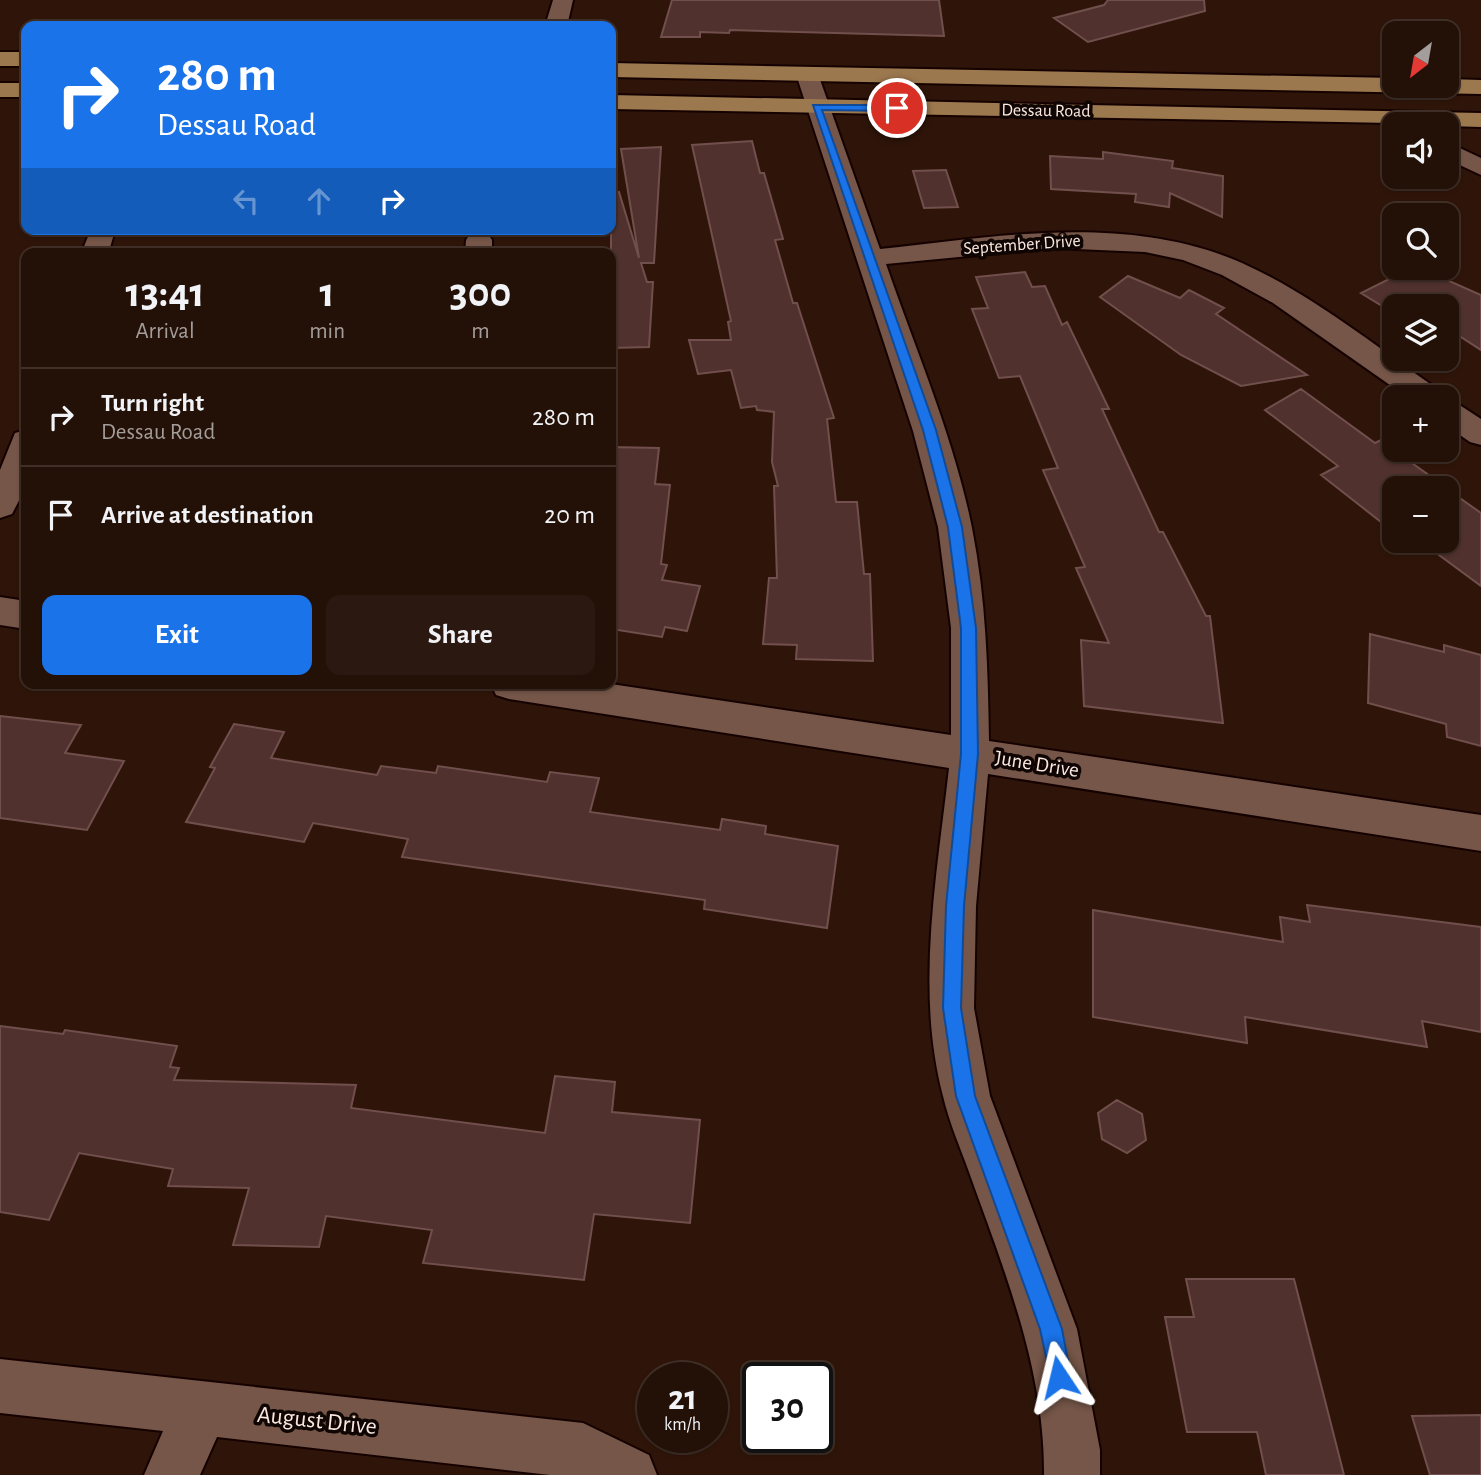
<!DOCTYPE html>
<html lang="en">
<head>
<meta charset="utf-8">
<style>
	body { margin:0; font-family:"Alegreya Sans",sans-serif; background:#2b1911; color:#f1f3f6; height:100vh; display:flex; flex-direction:column; font-size:26px; white-space:nowrap }
	* { box-sizing:border-box; margin:0 }
	p { font-size:23px; color:#a39d9b }
	.icon { flex:none; width:38px; height:38px; fill:none; stroke:currentColor; stroke-width:2; stroke-linecap:round; stroke-linejoin:round }
	.map { position:relative; flex:1; overflow:hidden }
	.drawer { position:absolute; left:21px; top:248px; width:595px; height:441px; display:flex; flex-direction:column; background:#231007; border-radius:14px; box-shadow:0 2px 5px #0004,0 0 0 2px #403028 }
	.drawer>* { flex:none }
	.hud { position:absolute; left:21px; top:21px; width:595px; height:214px; border-radius:14px; box-shadow:0 2px 5px #0004,0 0 0 2px #403028; background:#1a73e8; color:#fff; overflow:hidden }
	.needle { width:46px; rotate:211deg }
	.controls { position:absolute; left:1382px; top:21px; display:grid; gap:14px }
	.controls a { display:grid; place-items:center; width:77px; height:77px; border-radius:14px; background:#231007; box-shadow:0 2px 5px #0004,0 0 0 2px #403028; font-size:35px }
	.speed { position:absolute; left:637px; top:1362px; display:flex; gap:14px; font-size:35px; font-weight:700; text-align:center }
	.speed>* { display:grid; place-content:center; width:91px; height:91px; border-radius:50%; background:#231007; box-shadow:0 2px 5px #0004,0 0 0 2px #403028; line-height:1 }
	.speed small { font-size:18px; font-weight:400 }
	.speed .limit { border:4px solid #111; border-radius:10px; background:#fff; color:#111 }
	.pin { position:absolute; display:grid; place-items:center; width:60px; height:60px; color:#fff; margin:-30px; border:4px solid #fff; border-radius:50%; box-shadow:0 2px 7px #0007 }
	.me { position:absolute; width:77px; margin:-38px; rotate:350deg; stroke-linejoin:round; filter:drop-shadow(0 0 5px #0008) }
	.turn { display:flex; align-items:center; gap:24px; height:147px; padding:0 21px; font-size:32px }
	.turn .icon { width:91px; height:91px; stroke-width:2.5 }
	.turn b { display:block; font-size:49px; line-height:60px }
	.lanes { display:flex; align-items:center; height:66px; padding:0 21px; background:#0003; justify-content:center; gap:35px; direction:ltr }
	.lanes .off { opacity:.35 }
	.eta { display:flex; justify-content:space-evenly; align-items:center; height:119px; text-align:center }
	.eta b { font-size:42px; font-weight:700; line-height:49px }
	.action { display:flex; gap:14px; margin-top:auto; padding:14px 21px }
	.action a { flex:1; height:80px; border-radius:14px; background:#1a73e8; color:#fff; font-size:28px; font-weight:700; line-height:80px; text-align:center }
	.action a+a { background:#2b1911; color:#f1f3f6 }
	ul { padding:0; list-style:none }
	li { display:flex; align-items:center; gap:21px; height:98px; padding:0 21px; border-top:2px solid #403028 }
	li div { flex:1 }
	li b { display:block; font-size:26px }
	li em { font-style:normal }
	.map>svg:first-child { display:block }
	.building { fill:#50312e; stroke:#714f4c; stroke-width:2 }
	.lines { fill:none; stroke-linecap:round; stroke-linejoin:round }
	.minor-casing { stroke:#150200; stroke-width:4 }
	.major-casing { stroke:#150200; stroke-width:4 }
	.minor { fill:#755648; fill-rule:evenodd }
	.major { fill:#9c784e; fill-rule:evenodd }
	.route { fill:#1a73e8; stroke:#114b97; stroke-width:2 }
	.labels { text-anchor:middle; dominant-baseline:central; stroke-width:7; stroke-linejoin:round; paint-order:stroke }
	.far-street-label { font-size:18px; fill:#fbe8e0; stroke:#0f0502 }
	.street-label { font-size:21px; fill:#fbe8e0; stroke:#0f0502 }
	.near-street-label { font-size:24px; fill:#fbe8e0; stroke:#0f0502 }
</style>
</head>
<body>
<div class="map">
<svg width="1481" height="1475" viewBox="0 0 1481 1475">
	<rect width="100%" height="100%" fill="#2f1509"/>
	<path class="building" d="M 672,0 L 939,0 L 944,36 L 730,30 L 729,33 L 700,32 L 700,37 L 661,37 Z
		M 1108,0 L 1204,0 L 1205,11 L 1088,42 L 1054,18 L 1104,5 Z
		M 752,141 L 760,173 L 764,173 L 783,239 L 775,240 L 793,303 L 797,303 L 834,418 L 827,419 L 836,502 L 857,502 L 864,574 L 870,574 L 873,661 L 796,659 L 797,645 L 763,644 L 769,578 L 777,578 L 774,486 L 778,486 L 772,462 L 774,412 L 757,410 L 756,406 L 741,408 L 731,370 L 698,374 L 689,340 L 731,340 L 728,322 L 731,321 L 692,145 Z
		M 661,147 L 654,263 L 641,263 L 647,282 L 653,282 L 649,347 L 611,348 L 611,194 L 619,192 L 639,258 L 621,149 Z
		M 1103,152 L 1173,161 L 1172,168 L 1223,176 L 1222,217 L 1170,193 L 1169,207 L 1135,202 L 1136,194 L 1051,189 L 1050,156 L 1103,159 Z
		M 946,170 L 958,207 L 924,208 L 913,171 Z
		M 1411,268 L 1420,268 L 1481,295 L 1481,350 L 1447,328 L 1447,306 L 1395,306 L 1395,314 L 1361,293 Z
		M 1025,272 L 1032,287 L 1045,286 L 1062,325 L 1067,322 L 1109,409 L 1102,409 L 1159,532 L 1163,532 L 1206,616 L 1210,616 L 1223,723 L 1084,706 L 1081,640 L 1109,643 L 1076,568 L 1085,567 L 1043,470 L 1058,468 L 1020,376 L 999,378 L 972,309 L 988,308 L 976,277 Z
		M 1128,276 L 1180,298 L 1189,290 L 1224,308 L 1216,314 L 1307,375 L 1241,386 L 1181,355 L 1100,297 Z
		M 1301,389 L 1375,443 L 1395,433 L 1395,451 L 1447,488 L 1395,488 L 1395,524 L 1386,519 L 1381,522 L 1321,475 L 1338,466 L 1265,410 Z
		M 611,447 L 659,448 L 655,484 L 670,485 L 661,564 L 667,565 L 662,580 L 700,586 L 687,631 L 665,627 L 662,637 L 611,629 Z
		M 1447,489 L 1481,513 L 1481,586 L 1420,541 L 1447,541 Z
		M 1370,634 L 1444,652 L 1444,645 L 1481,655 L 1481,746 L 1447,737 L 1446,724 L 1368,703 Z
		M 0,716 L 81,725 L 65,753 L 124,761 L 87,830 L 0,818 Z
		M 234,724 L 284,732 L 271,758 L 377,775 L 381,766 L 436,773 L 438,766 L 547,782 L 550,772 L 599,778 L 590,812 L 720,830 L 722,819 L 766,826 L 765,834 L 838,846 L 827,928 L 704,909 L 705,900 L 402,857 L 408,839 L 313,823 L 304,842 L 186,822 L 215,768 L 210,767 Z
		M 1307,905 L 1481,927 L 1481,1032 L 1422,1021 L 1427,1047 L 1245,1017 L 1247,1043 L 1093,1017 L 1093,910 L 1283,942 L 1280,917 L 1310,922 Z
		M 0,1026 L 63,1034 L 65,1030 L 177,1046 L 170,1067 L 179,1068 L 174,1080 L 356,1085 L 351,1108 L 545,1133 L 555,1076 L 615,1082 L 612,1112 L 700,1120 L 690,1223 L 594,1214 L 584,1280 L 423,1263 L 432,1230 L 326,1216 L 319,1247 L 233,1245 L 249,1188 L 168,1186 L 173,1169 L 79,1153 L 49,1220 L 0,1212 Z
		M 1117,1100 L 1142,1114 L 1146,1140 L 1127,1153 L 1102,1139 L 1098,1113 Z
		M 1186,1279 L 1294,1279 L 1344,1475 L 1266,1475 L 1257,1432 L 1187,1432 L 1165,1317 L 1194,1317 Z
		M 1481,1415 L 1481,1475 L 1430,1475 L 1412,1416 Z"/>
	<g class="lines">
		<g class="minor-casing">
			<path id="minor" d="M 553,0 L 573,0 L 567,26 L 545,26 Z
				M 807,67 L 815,69 L 818,74 L 880,249 C 1000,236 1128,213 1242,263 C 1313,295 1375,346 1439,390 L 1443,397 L 1407,397 L 1273,303 L 1222,275 L 1183,260 L 1145,252 L 1053,248 L 886,264 C 916,351 954,438 972,528 C 986,599 988,669 989,741 L 1481,815 L 1481,851 L 988,774 L 976,906 L 974,1008 L 990,1096 L 1077,1329 L 1100,1450 L 1100,1475 L 1044,1475 C 1045,1369 1004,1270 969,1172 C 960,1147 949,1122 943,1096 C 915,990 937,875 949,768 L 509,699 L 496,695 L 491,684 L 611,684 L 951,735 L 951,628 L 938,527 L 913,431 L 796,74 L 799,69 Z
				M 1447,142 L 1481,158 L 1481,175 L 1447,159 Z
				M 91,229 L 111,229 L 114,234 L 108,254 L 81,254 Z
				M 479,232 L 488,234 L 492,240 L 492,254 L 465,254 L 466,240 L 470,234 Z
				M 1447,401 L 1458,404 L 1481,419 L 1481,445 L 1470,442 L 1447,426 Z
				M 26,430 L 26,487 L 12,514 L 0,518 L 0,470 L 15,433 Z
				M 0,597 L 26,601 L 26,629 L 0,625 Z
				M 0,1359 L 583,1423 L 649,1455 L 657,1475 L 550,1475 L 217,1437 L 200,1475 L 144,1475 L 163,1431 L 0,1413 Z"/>
		</g>
		<g class="major-casing">
			<path id="major" d="M 0,52 L 26,52 L 26,66 L 0,66 Z
				M 611,63 L 1395,78 L 1395,86 L 1447,86 L 1447,79 L 1481,80 L 1481,94 L 611,77 Z
				M 0,83 L 26,83 L 26,97 L 0,97 Z
				M 611,95 L 1481,113 L 1481,127 L 1447,126 L 1447,124 L 611,109 Z"/>
		</g>
		<use href="#minor" class="minor"/>
		<use href="#major" class="major"/>
	</g>
	<path class="route" d="M 813,105 L 897,105 L 902,108 L 897,111 L 822,110 L 936,430 L 962,527 L 976,628 L 978,754 L 964,906 L 961,1008 L 975,1096 L 1062,1329 L 1071,1377 L 1067,1385 L 1059,1388 L 1052,1385 L 1040,1329 L 956,1096 L 943,1008 L 946,906 L 961,754 L 961,628 L 948,527 L 923,430 Z"/>
	<g class="labels">
		<g class="far-street-label">
			<text transform="translate(1046 111) rotate(1)">Dessau Road</text>
			<text transform="translate(1022 245) rotate(-4)">September Drive</text>
		</g>
		<g class="street-label">
			<text transform="translate(1037 764) rotate(9)">June Drive</text>
		</g>
		<g class="near-street-label">
			<text transform="translate(317 1421) rotate(6)">August Drive</text>
		</g>
	</g>
</svg>
<div class="controls">
<a><svg class="needle" viewBox="-14 -14 28 28"><path d="M0-13l5 13h-10z" fill="#e53935"/><path d="M0 13l5-13h-10z" fill="#a39d9b"/></svg></a>
<a><svg class="icon" aria-label="sound" viewBox="0 0 24 24"><path d="M4 9h4l5-4v14l-5-4H4zM17 9q2 3 0 6"/></svg></a>
<a><svg class="icon" aria-label="search" viewBox="0 0 24 24"><circle cx="10" cy="10" r="6"/><path d="M15 15l6 6"/></svg></a>
<a><svg class="icon" aria-label="layers" viewBox="0 0 24 24"><path d="M12 4l9 5-9 5-9-5zM3 14l9 5 9-5"/></svg></a>
<a>+</a>
<a>−</a>
</div>
<div class="speed"><div>21<small>km/h</small></div><div class="limit">30</div></div>
<div class="pin" style="left:897px;top:108px;background:#d93025"><svg class="icon" aria-label="arrive" viewBox="0 0 24 24"><path d="M6 21V4h12l-3 4 3 4H6"/></svg></div>
<svg class="me" style="left:1059px;top:1377px" viewBox="-20 -20 40 40"><path d="M0-17L14 15 0 8-14 15z" fill="#1a73e8" stroke="#fff" stroke-width="4"/></svg>
<div class="hud">
<div class="turn"><svg class="icon" aria-label="right" viewBox="0 0 24 24"><path d="M7 20v-9h11M14 6l5 5-5 5"/></svg><div><b>280 m</b>Dessau Road</div></div>
<div class="lanes"><svg class="icon off" aria-label="left" viewBox="0 0 24 24"><path d="M17 20v-9H6M10 6l-5 5 5 5"/></svg><svg class="icon off" aria-label="ahead" viewBox="0 0 24 24"><path d="M12 20V5M6 11l6-6 6 6"/></svg><svg class="icon" aria-label="right" viewBox="0 0 24 24"><path d="M7 20v-9h11M14 6l5 5-5 5"/></svg></div>
</div>
<section class="drawer">
<div class="eta">
<div><b>13:41</b><p>Arrival</p></div>
<div><b>1</b><p>min</p></div>
<div><b>300</b><p>m</p></div>
</div>
<ul>
<li><svg class="icon" aria-label="right" viewBox="0 0 24 24"><path d="M7 20v-9h11M14 6l5 5-5 5"/></svg><div><b>Turn right</b><p>Dessau Road</p></div><em>280 m</em></li>
<li><svg class="icon" aria-label="arrive" viewBox="0 0 24 24"><path d="M6 21V4h12l-3 4 3 4H6"/></svg><div><b>Arrive at destination</b></div><em>20 m</em></li>
</ul>
<div class="action"><a>Exit</a><a>Share</a></div>
</section>
</div>
</body>
</html>
